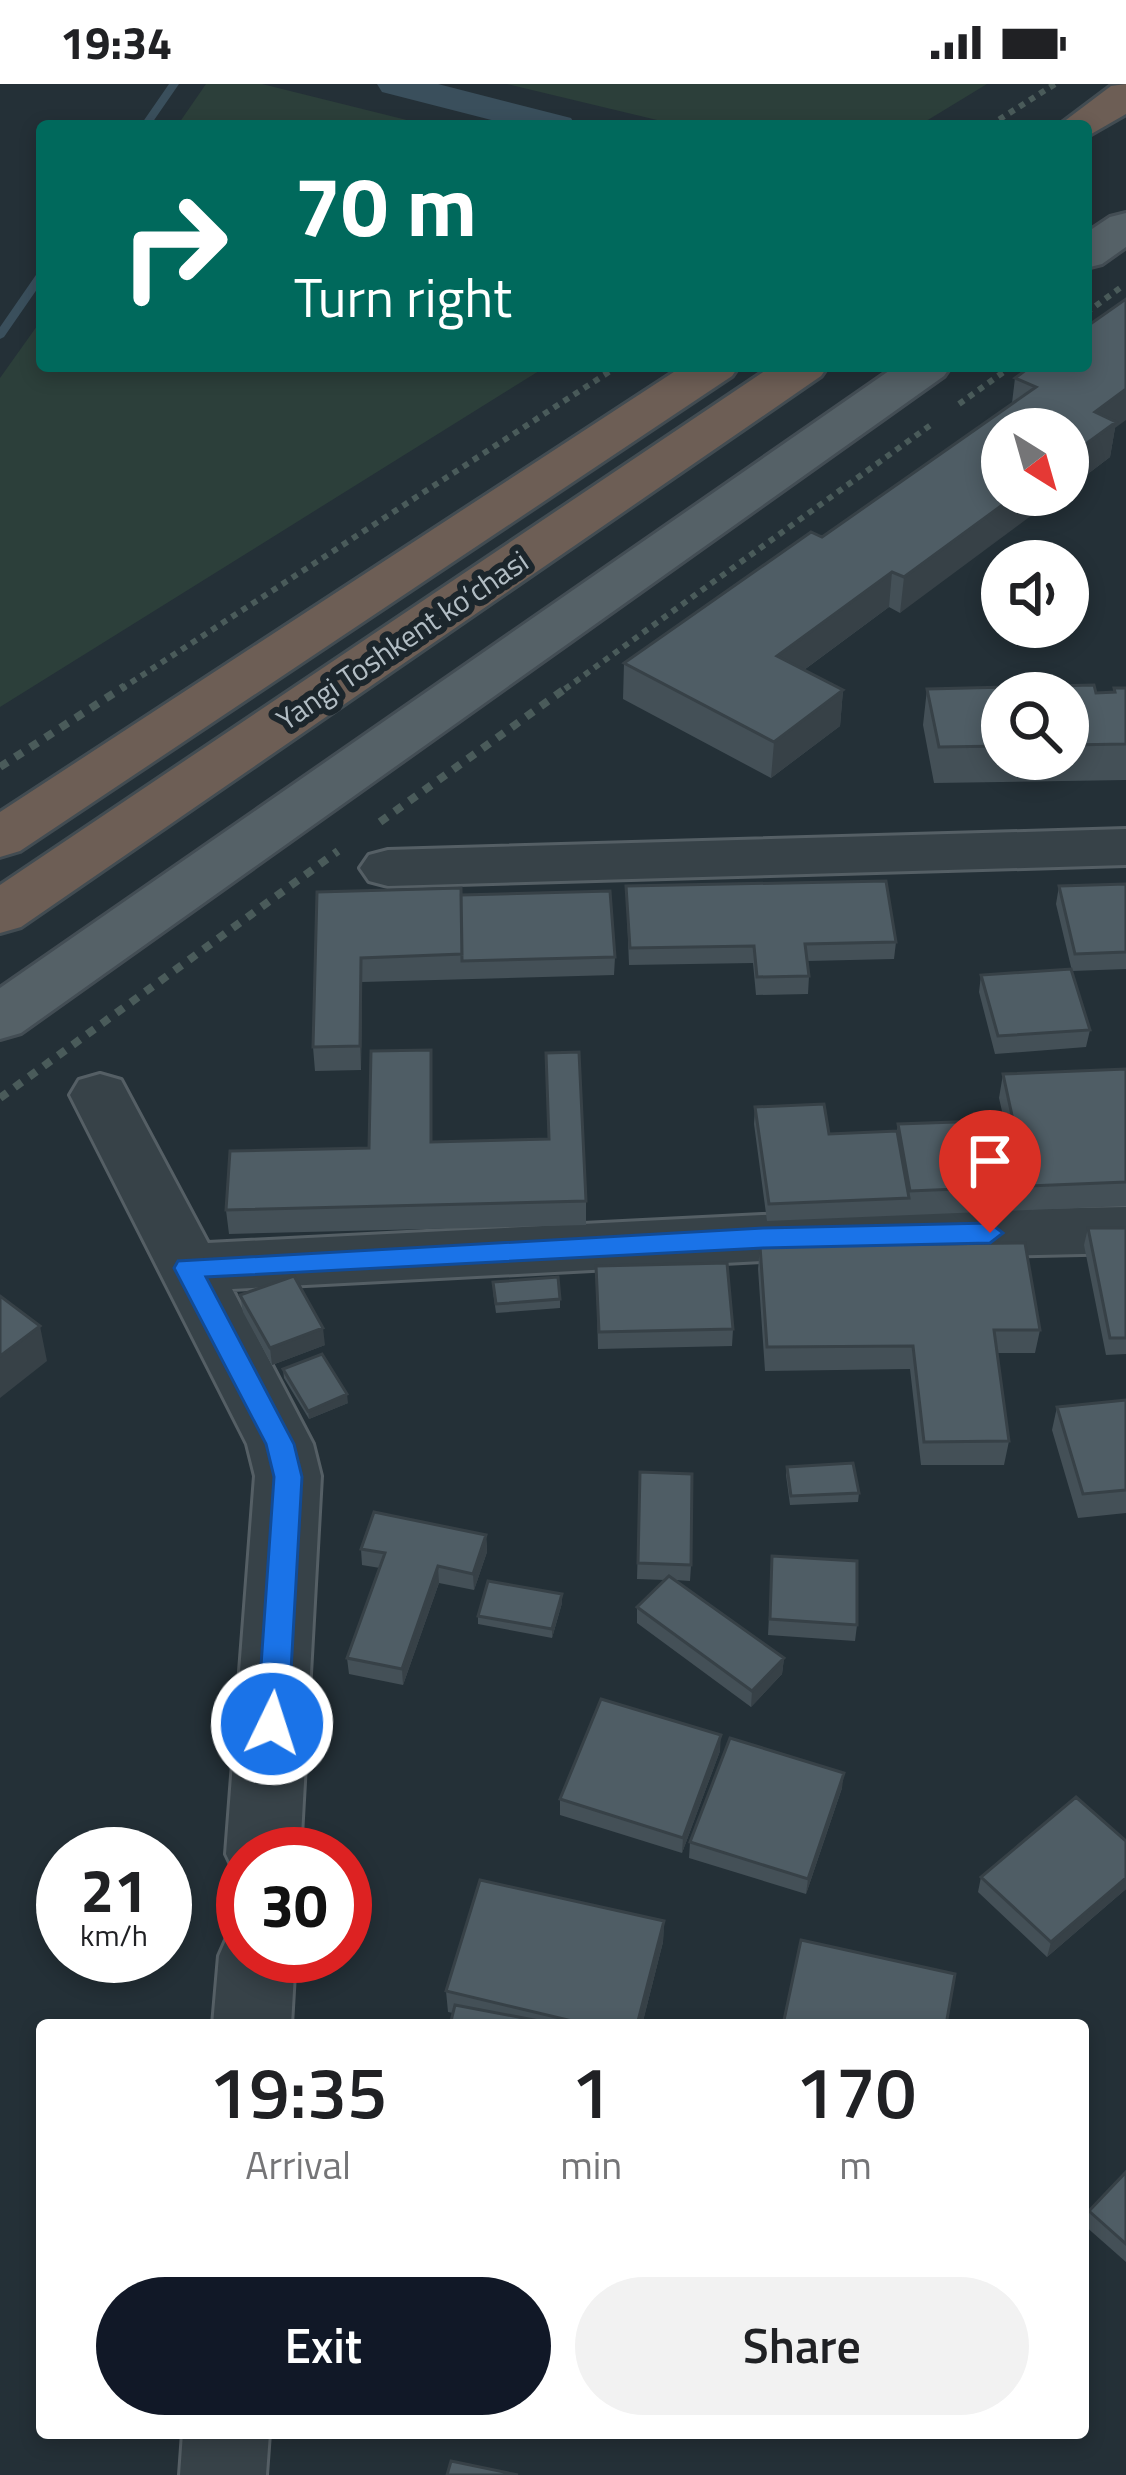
<!DOCTYPE html>
<html lang="en">
<head>
<meta charset="utf-8">
<style>
	body { margin:0; font-family:"Titillium Web",sans-serif; background:#f2f2f2; color:#202124; height:100vh; display:flex; flex-direction:column; font-size:45px; white-space:nowrap }
	* { box-sizing:border-box; margin:0 }
	p { font-size:39px; color:#757577 }
	.icon { flex:none; width:66px; height:66px; fill:none; stroke:currentColor; stroke-width:2; stroke-linecap:round; stroke-linejoin:round }
	.map { position:relative; flex:1; overflow:hidden }
	.side { position:absolute; left:36px; top:1935px; width:1053px; height:420px; display:flex; flex-direction:column; background:#fff; border-radius:12px; box-shadow:0 6px 18px #0003 }
	.side>* { flex:none }
	.hud { position:absolute; left:36px; top:36px; width:1056px; height:252px; border-radius:12px; box-shadow:0 6px 18px #0003; background:#00695c; color:#fff; overflow:hidden }
	.needle { width:78px; rotate:143deg }
	.tools { position:absolute; left:981px; top:324px; display:grid; gap:24px }
	.tools a { display:grid; place-items:center; width:108px; height:108px; border-radius:50%; background:#fff; box-shadow:0 6px 18px #0003; font-size:60px }
	.speed { position:absolute; left:36px; top:1743px; display:flex; gap:24px; font-size:60px; font-weight:700; text-align:center }
	.speed>* { display:grid; place-content:center; width:156px; height:156px; border-radius:50%; background:#fff; box-shadow:0 6px 18px #0003; line-height:1 }
	.speed small { font-size:30px; font-weight:400 }
	.speed .limit { border:18px solid #d22; background:#fff; color:#111 }
	.pin { position:absolute; display:grid; place-items:center; width:102px; height:102px; color:#fff; margin:-123px -51px; border-radius:50% 50% 50% 0; rotate:-45deg; box-shadow:0 0 12px #0007 }
	.pin .icon { rotate:45deg }
	.me { position:absolute; width:132px; margin:-66px; rotate:4deg; stroke-linejoin:round; filter:drop-shadow(0 0 9px #0008) }
	.turn { display:flex; align-items:center; gap:42px; height:252px; padding:0 60px; font-size:54px }
	.turn .icon { width:156px; height:156px; stroke-width:2.5 }
	.turn b { display:block; font-size:84px; line-height:102px }
	.eta { display:flex; justify-content:space-evenly; align-items:center; height:204px; text-align:center }
	.eta b { font-size:72px; font-weight:600; line-height:84px }
	.cta { display:flex; gap:24px; margin-top:auto; padding:24px 60px }
	.cta a { flex:1; height:138px; border-radius:72px; background:#111827; color:#fff; font-size:48px; font-weight:600; line-height:138px; text-align:center }
	.cta a+a { background:#f2f2f2; color:#202124 }
	.status { display:flex; justify-content:space-between; align-items:center; height:84px; padding:0 60px; background:#fff; direction:ltr }
	.status svg { height:33px; fill:currentColor }
	.map>svg:first-child { display:block }
	.green { fill:#2c3f3a }
	.lines { fill:none; stroke-linecap:round; stroke-linejoin:round }
	.stream { fill:#3a4f5c; fill-rule:evenodd }
	.canal { fill:#3a4f5c; fill-rule:evenodd }
	.minor-casing { stroke:#555f65; stroke-width:6 }
	.major-casing { stroke:#434d54; stroke-width:6 }
	.highway-casing { stroke:#424c52; stroke-width:6 }
	.path-far1 { stroke:#4a5b5a; stroke-width:6; stroke-dasharray:6 6; stroke-linecap:butt }
	.path { stroke:#4a5b5a; stroke-width:8; stroke-dasharray:9 9; stroke-linecap:butt }
	.minor { fill:#374248; fill-rule:evenodd }
	.major { fill:#556167; fill-rule:evenodd }
	.highway { fill:#6d5e55; fill-rule:evenodd }
	.wall { fill:#445057; fill-rule:evenodd }
	.shaded-wall { fill:#374147 }
	.building { fill:#4f5d65; stroke:#374147; stroke-width:3 }
	.route { fill:#1a73e8; stroke:#114b97; stroke-width:3 }
	.labels { text-anchor:middle; dominant-baseline:central; stroke-width:12; stroke-linejoin:round; paint-order:stroke }
	.street-label { font-size:30px; fill:#b2bdc4; stroke:#1c262c }
</style>
</head>
<body>
<div class="status"><b>19:34</b><svg viewBox="0 0 49 12"><path d="M0 12V9h3v3zM5 12V6h3v6zM10 12V3h3v9zM15 12V0h3v12zM26 1h20v11H26zM47 4h2v5h-2z"/></svg></div>
<div class="map">
<svg width="1126" height="2391" viewBox="0 0 1126 2391">
	<rect width="100%" height="100%" fill="#243037"/>
	<path class="green" d="M 206,0 L 262,0 L 431,42 L 177,42 Z
		M 507,0 L 987,0 L 918,42 L 682,42 Z
		M 42,235 L 42,282 L 547,282 L 0,623 L 0,294 Z"/>
	<g class="lines">
		<path class="stream" d="M 169,0 L 179,0 L 150,42 L 140,42 Z
			M 42,187 L 42,198 L 4,253 L 0,255 L 0,243 L 38,188 Z"/>
		<path class="canal" d="M 377,0 L 438,0 L 571,34 L 576,42 L 515,42 L 382,8 Z"/>
		<g class="minor-casing">
			<path id="minor" d="M 1126,745 L 1126,781 L 388,802 L 369,797 L 360,784 L 369,771 L 388,766 Z
				M 100,990 L 121,996 L 208,1159 L 762,1131 L 1126,1123 L 1126,1169 L 762,1177 L 232,1205 L 313,1360 L 321,1392 L 300,1770 L 243,1770 L 243,1796 L 237,1793 L 226,1770 L 255,1392 L 247,1360 L 70,1011 L 79,996 Z
				M 243,1843 L 243,1872 L 295,1872 L 291,1941 L 213,1941 L 219,1872 L 230,1847 Z
				M 183,2349 L 269,2349 L 266,2391 L 180,2391 Z"/>
		</g>
		<g class="major-casing">
			<path id="major" d="M 1126,129 L 1126,163 L 1102,180 L 1086,184 L 1086,149 L 1110,133 Z
				M 896,282 L 951,282 L 944,292 L 21,949 L 0,955 L 0,904 Z"/>
		</g>
		<g class="highway-casing">
			<path id="highway" d="M 1126,0 L 1126,30 L 1086,53 L 1086,42 L 1058,42 L 1111,2 Z
				M 683,282 L 739,282 L 732,292 L 20,767 L 0,773 L 0,728 Z
				M 772,282 L 828,282 L 821,292 L 21,843 L 0,849 L 0,801 Z"/>
		</g>
		<path class="path-far1" d="M 989,42 L 1055,0
			M 1086,229 L 1120,204
			M 959,320 L 1012,282
			M 121,605 L 618,282
			M 565,605 L 932,340"/>
		<path class="path" d="M 0,683 L 125,602
			M 380,738 L 569,602
			M 0,1014 L 338,767"/>
		<use href="#minor" class="minor"/>
		<use href="#major" class="major"/>
		<use href="#highway" class="highway"/>
	</g>
	<path class="wall" d="M 1031,282 L 1115,344 L 1110,373 L 1068,405 L 1068,345 L 900,529 L 889,523 L 804,586 L 843,606 L 840,642 L 771,694 L 623,615 L 624,579 L 822,453 L 1012,319 L 1015,294 Z
		M 1114,604 L 1126,604 L 1126,696 L 934,699 L 923,641 L 927,605 L 1096,609 L 1113,608 ZM 1002,609 L 1068,609 L 1068,675 L 1002,675 Z
		M 1126,800 L 1126,885 L 1072,887 L 1056,820 L 1059,802 Z
		M 626,802 L 896,858 L 894,875 L 807,877 L 809,892 L 808,910 L 756,911 L 753,879 L 629,881 Z
		M 317,808 L 461,811 L 615,873 L 614,891 L 362,898 L 361,986 L 315,987 L 313,963 Z
		M 981,891 L 1090,946 L 1086,963 L 995,970 L 979,908 Z
		M 431,966 L 432,1058 L 586,1117 L 586,1141 L 229,1150 L 226,1126 L 369,1064 Z
		M 1126,985 L 1126,1122 L 767,1137 L 754,1040 L 755,1023 L 829,1050 L 897,1047 L 898,1040 L 1004,1036 L 999,1014 L 1003,990 Z
		M 1088,1144 L 1126,1144 L 1126,1270 L 1106,1271 L 1084,1161 Z
		M 760,1162 L 1040,1246 L 1035,1269 L 997,1269 L 1009,1357 L 1004,1381 L 921,1381 L 910,1285 L 765,1287 L 758,1185 Z
		M 596,1182 L 733,1245 L 732,1262 L 598,1265 Z
		M 493,1207 L 560,1215 L 560,1224 L 496,1229 Z
		M 240,1211 L 325,1261 L 272,1281 L 243,1228 Z
		M 283,1285 L 348,1319 L 309,1335 L 284,1294 Z
		M 1126,1316 L 1126,1429 L 1078,1434 L 1052,1346 L 1057,1323 Z
		M 787,1383 L 859,1409 L 858,1418 L 790,1421 L 786,1391 Z
		M 640,1388 L 691,1481 L 690,1497 L 675,1496 L 784,1574 L 782,1590 L 751,1623 L 637,1539 L 637,1523 L 665,1496 L 637,1495 Z
		M 486,1451 L 487,1468 L 474,1506 L 439,1499 L 403,1601 L 349,1590 L 347,1574 L 380,1484 L 362,1481 L 361,1465 Z
		M 772,1472 L 857,1541 L 855,1557 L 768,1551 Z
		M 562,1519 L 552,1554 L 478,1540 L 478,1532 Z
		M 720,1667 L 682,1769 L 560,1731 L 560,1715 Z
		M 842,1704 L 806,1810 L 689,1774 L 690,1758 Z
		M 1126,1757 L 1126,1805 L 1047,1873 L 978,1808 L 981,1793 Z
		M 664,1837 L 663,1858 L 642,1941 L 450,1941 L 453,1929 L 448,1928 L 446,1907 Z
		M 1126,2088 L 1126,2178 L 1084,2141 L 1089,2127 Z"/>
	<path class="shaded-wall" d="M 1126,305 L 1126,336 L 1115,344 L 1110,373 L 1068,405 L 1068,373 L 1095,328 Z
		M 1016,411 L 1059,411 L 900,529 L 904,493 Z
		M 892,488 L 889,523 L 774,608 L 777,572 Z
		M 843,606 L 840,642 L 771,694 L 774,658 Z
		M 361,874 L 362,898 L 361,986 L 360,962 Z
		M 40,1242 L 47,1277 L 0,1314 L 0,1272 Z
		M 323,1244 L 325,1261 L 272,1281 L 270,1264 Z
		M 347,1310 L 348,1319 L 309,1335 L 308,1327 Z
		M 486,1451 L 487,1468 L 474,1506 L 473,1490 Z
		M 438,1482 L 439,1499 L 403,1601 L 402,1585 Z
		M 562,1510 L 562,1519 L 552,1554 L 552,1545 Z
		M 784,1574 L 782,1590 L 751,1623 L 752,1607 Z
		M 721,1651 L 720,1667 L 682,1769 L 683,1754 Z
		M 844,1689 L 842,1704 L 806,1810 L 808,1795 Z
		M 1126,1794 L 1126,1805 L 1047,1873 L 1051,1858 Z
		M 664,1837 L 663,1858 L 642,1941 L 637,1941 Z"/>
	<path class="building" d="M 1126,215 L 1126,305 L 1095,328 L 1116,338 L 1068,373 L 1068,345 L 1002,345 L 1002,411 L 1016,411 L 904,493 L 892,488 L 777,572 L 843,606 L 774,658 L 624,579 L 811,448 L 822,453 L 1036,303 L 1015,294 L 1031,282 L 1086,282 L 1086,243 Z
		M 1094,601 L 1096,609 L 1115,608 L 1114,604 L 1126,604 L 1126,660 L 1068,661 L 1068,609 L 1002,609 L 1002,662 L 939,663 L 927,605 Z
		M 886,797 L 896,858 L 805,860 L 809,892 L 757,893 L 754,862 L 630,864 L 626,802 Z
		M 1126,800 L 1126,868 L 1075,870 L 1059,802 Z
		M 461,804 L 462,870 L 361,874 L 360,962 L 313,963 L 317,808 Z
		M 610,807 L 615,873 L 462,877 L 461,811 Z
		M 1071,885 L 1090,946 L 998,952 L 981,891 Z
		M 431,966 L 431,1058 L 549,1055 L 546,969 L 579,968 L 586,1117 L 226,1126 L 230,1067 L 369,1064 L 371,967 Z
		M 1126,985 L 1126,1098 L 910,1107 L 898,1040 L 1013,1036 L 1003,990 Z
		M 824,1020 L 829,1050 L 897,1047 L 909,1114 L 769,1120 L 755,1023 Z
		M 1088,1144 L 1126,1144 L 1126,1254 L 1110,1254 Z
		M 1025,1159 L 1040,1246 L 994,1246 L 1009,1357 L 924,1358 L 913,1262 L 767,1263 L 760,1162 Z
		M 727,1179 L 733,1245 L 599,1248 L 596,1182 Z
		M 294,1192 L 323,1244 L 270,1264 L 240,1211 Z
		M 558,1193 L 560,1215 L 496,1220 L 493,1198 Z
		M 0,1212 L 40,1242 L 0,1272 Z
		M 322,1270 L 347,1310 L 308,1327 L 283,1285 Z
		M 1126,1316 L 1126,1406 L 1083,1410 L 1057,1323 Z
		M 853,1379 L 859,1409 L 791,1412 L 787,1383 Z
		M 640,1388 L 692,1390 L 691,1481 L 638,1479 Z
		M 374,1428 L 486,1451 L 473,1490 L 438,1482 L 402,1585 L 347,1574 L 385,1469 L 361,1465 Z
		M 772,1472 L 857,1477 L 857,1541 L 770,1535 Z
		M 669,1492 L 784,1574 L 752,1607 L 637,1523 Z
		M 488,1497 L 562,1510 L 552,1545 L 478,1532 Z
		M 601,1615 L 721,1651 L 683,1754 L 560,1715 Z
		M 730,1654 L 844,1689 L 808,1795 L 690,1758 Z
		M 1076,1713 L 1126,1757 L 1126,1794 L 1051,1858 L 981,1793 Z
		M 480,1796 L 664,1837 L 637,1941 L 589,1941 L 446,1907 Z
		M 801,1856 L 955,1890 L 946,1941 L 783,1941 Z
		M 455,1921 L 560,1941 L 450,1941 Z
		M 1126,2088 L 1126,2160 L 1089,2127 Z
		M 451,2377 L 518,2391 L 447,2391 Z"/>
	<path class="route" d="M 990,1139 L 1003,1149 L 990,1159 L 763,1164 L 206,1193 L 294,1360 L 302,1393 L 288,1640 L 283,1649 L 272,1653 L 261,1649 L 257,1640 L 274,1393 L 266,1360 L 174,1184 L 178,1177 L 763,1144 Z"/>
	<g class="labels">
		<g class="street-label">
			<text transform="translate(402 556) rotate(-34)">Yangi Toshkent ko‘chasi</text>
		</g>
	</g>
</svg>
<div class="tools">
<a><svg class="needle" viewBox="-14 -14 28 28"><path d="M0-13l5 13h-10z" fill="#e53935"/><path d="M0 13l5-13h-10z" fill="#757577"/></svg></a>
<a><svg class="icon" aria-label="sound" viewBox="0 0 24 24"><path d="M4 9h4l5-4v14l-5-4H4zM17 9q2 3 0 6"/></svg></a>
<a><svg class="icon" aria-label="search" viewBox="0 0 24 24"><circle cx="10" cy="10" r="6"/><path d="M15 15l6 6"/></svg></a>
</div>
<div class="speed"><div>21<small>km/h</small></div><div class="limit">30</div></div>
<div class="pin" style="left:990px;top:1149px;background:#d93025"><svg class="icon" aria-label="arrive" viewBox="0 0 24 24"><path d="M6 21V4h12l-3 4 3 4H6"/></svg></div>
<svg class="me" style="left:272px;top:1640px" viewBox="-20 -20 40 40"><circle r="17" fill="#1a73e8" stroke="#fff" stroke-width="3"/><path d="M0-11L8 9 0 5-8 9z" fill="#fff"/></svg>
<div class="hud">
<div class="turn"><svg class="icon" aria-label="right" viewBox="0 0 24 24"><path d="M7 20v-9h11M14 6l5 5-5 5"/></svg><div><b>70 m</b>Turn right</div></div>
</div>
<section class="side">
<div class="eta">
<div><b>19:35</b><p>Arrival</p></div>
<div><b>1</b><p>min</p></div>
<div><b>170</b><p>m</p></div>
</div>
<div class="cta"><a>Exit</a><a>Share</a></div>
</section>
</div>
</body>
</html>
